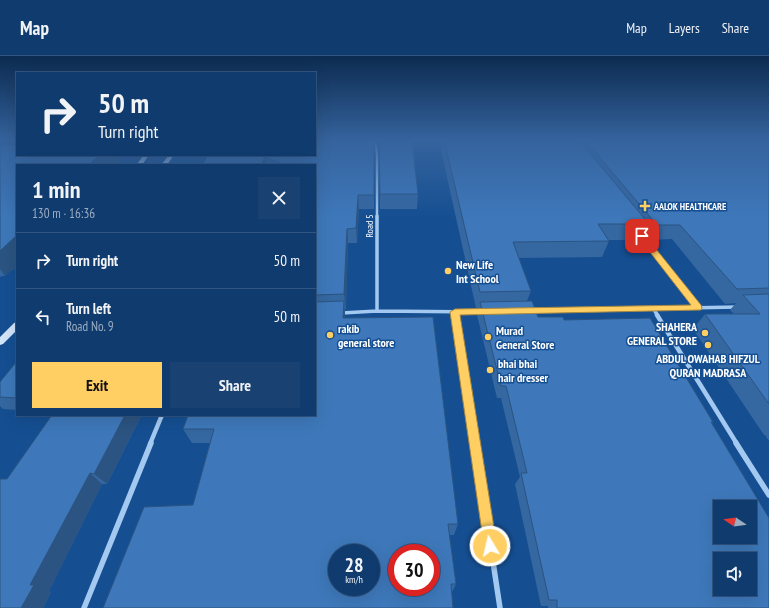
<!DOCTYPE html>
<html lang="en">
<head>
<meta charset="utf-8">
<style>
	body { margin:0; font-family:"PT Sans Narrow",sans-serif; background:#194273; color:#f1f3f6; height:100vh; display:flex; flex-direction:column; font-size:15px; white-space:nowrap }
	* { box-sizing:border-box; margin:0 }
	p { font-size:13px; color:#9cadc2 }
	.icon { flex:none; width:22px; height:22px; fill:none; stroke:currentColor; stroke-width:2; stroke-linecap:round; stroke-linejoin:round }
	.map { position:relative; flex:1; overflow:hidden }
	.sheet { position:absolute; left:16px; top:108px; width:300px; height:252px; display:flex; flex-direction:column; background:#103b6e; border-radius:0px; box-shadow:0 4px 16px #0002,0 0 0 1px #305581 }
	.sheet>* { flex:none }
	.guide { position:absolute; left:16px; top:16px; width:300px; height:84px; border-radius:0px; box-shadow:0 4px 16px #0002,0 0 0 1px #305581; background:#103b6e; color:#f1f3f6; overflow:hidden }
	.needle { width:26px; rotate:283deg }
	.controls { position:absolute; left:713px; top:444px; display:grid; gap:8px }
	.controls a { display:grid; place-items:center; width:44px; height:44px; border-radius:0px; background:#103b6e; box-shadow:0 4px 16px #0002,0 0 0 1px #305581; font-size:20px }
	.speed { position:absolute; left:328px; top:488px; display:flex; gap:8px; font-size:20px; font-weight:700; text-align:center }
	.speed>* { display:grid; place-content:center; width:52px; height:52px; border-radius:50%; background:#103b6e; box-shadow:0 4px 16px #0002,0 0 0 1px #305581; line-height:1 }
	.speed small { font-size:10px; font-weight:400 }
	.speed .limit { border:6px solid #d22; background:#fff; color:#111 }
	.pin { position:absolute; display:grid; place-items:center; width:34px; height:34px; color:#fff; margin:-17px; border-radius:8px; box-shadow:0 2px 6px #0006 }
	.me { position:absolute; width:44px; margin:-22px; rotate:351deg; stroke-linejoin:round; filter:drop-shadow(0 0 3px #0008) }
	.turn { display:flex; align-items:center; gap:14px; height:84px; padding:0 16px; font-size:18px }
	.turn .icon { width:52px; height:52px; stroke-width:2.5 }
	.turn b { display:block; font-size:28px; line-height:34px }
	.round { display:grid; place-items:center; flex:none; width:42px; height:42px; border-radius:0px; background:#194273 }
	.overview { display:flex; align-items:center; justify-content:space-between; height:68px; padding:0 16px }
	h1 { font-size:24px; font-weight:800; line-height:30px }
	.primary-button { display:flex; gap:8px; margin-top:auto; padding:8px 16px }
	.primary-button a { flex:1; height:46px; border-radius:0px; background:#ffcf64; color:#111; font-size:16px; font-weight:800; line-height:46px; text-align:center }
	.primary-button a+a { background:#194273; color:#f1f3f6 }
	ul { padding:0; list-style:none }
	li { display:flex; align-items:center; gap:12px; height:56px; padding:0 16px; border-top:1px solid #305581 }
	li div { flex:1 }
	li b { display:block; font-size:15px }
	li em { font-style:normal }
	header { display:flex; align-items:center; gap:24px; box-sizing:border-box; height:56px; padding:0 20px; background:#103b6e; border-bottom:1px solid #305581 }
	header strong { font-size:19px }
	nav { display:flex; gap:22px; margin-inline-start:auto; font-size:14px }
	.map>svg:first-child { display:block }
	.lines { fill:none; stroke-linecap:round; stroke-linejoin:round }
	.street-far3 { stroke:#a4c9f1; stroke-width:2.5 }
	.street-far2 { stroke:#a4c9f1; stroke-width:3.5 }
	.street-far1 { stroke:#a4c9f1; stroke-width:4.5 }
	.street { stroke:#a4c9f1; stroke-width:5.5 }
	.secondary { fill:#d2e5fb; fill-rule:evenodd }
	.wall { fill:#3567a0 }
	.shaded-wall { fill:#2b5482 }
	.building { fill:#3e78ba; stroke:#2b5482; fill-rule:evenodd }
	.route { fill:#ffcf64; stroke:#a68741 }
	.poi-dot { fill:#ffcf64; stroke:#154f92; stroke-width:1.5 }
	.labels { text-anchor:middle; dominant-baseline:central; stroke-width:3; stroke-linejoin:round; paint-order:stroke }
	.far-poi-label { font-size:10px; font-weight:bold; fill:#fff; stroke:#154f92; text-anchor:start }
	.far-street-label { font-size:10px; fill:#fff; stroke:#154f92 }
	.poi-label { font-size:12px; font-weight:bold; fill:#fff; stroke:#154f92; text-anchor:start }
</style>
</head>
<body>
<header>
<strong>Map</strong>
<nav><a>Map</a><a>Layers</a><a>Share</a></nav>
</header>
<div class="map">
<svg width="769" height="552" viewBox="0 0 769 552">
	<rect width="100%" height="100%" fill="#154f92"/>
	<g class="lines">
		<path class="street-far3" d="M 375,84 L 377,98 L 377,161"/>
		<path class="street-far2" d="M 377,160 L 377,255
			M 639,176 L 698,252
			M 653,252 L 658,260
			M 531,255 L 737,251
			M 455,256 L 456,260
			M 342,257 L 377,255 L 483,256"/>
		<path class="street-far1" d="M 455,259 L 475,388
			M 657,259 L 737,388
			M 150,388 L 162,359"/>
		<path class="street" d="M 475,387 L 500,552
			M 736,387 L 769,439
			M 84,552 L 151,387"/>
		<path class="secondary" d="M 144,99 L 149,99 L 142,109 L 136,109 Z
			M 169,99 L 174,99 L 167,109 L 161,109 Z
			M 17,266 L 17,274 L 3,288 L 0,289 L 0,281 L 14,267 Z"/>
	</g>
	<path class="wall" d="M 374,84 L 374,153 L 359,153 L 357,187 L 348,187 L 346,253 L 345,253 L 345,262 L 458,468 L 454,479 L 449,479 L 456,528 L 452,536 L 193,449 L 210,387 L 192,387 L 183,373 L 315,359 L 315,109 L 202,109 Z
		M 379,84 L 418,138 L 417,153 L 380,153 Z
		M 442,84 L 769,84 L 769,385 L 765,379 L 764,379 L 693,273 L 705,258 L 734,258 L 730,254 L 736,247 L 725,248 L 672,183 L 649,184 L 644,177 L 640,184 L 608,184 L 609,185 L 602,201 L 518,202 L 531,235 L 527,245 L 538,261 L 564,264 L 713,366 L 712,367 L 769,552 L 548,552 L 548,550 L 541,550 L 515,428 L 520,421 L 501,342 L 497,342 L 477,259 L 479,252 L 476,252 L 441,94 Z
		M 0,89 L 17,99 L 116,99 L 118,104 L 114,109 L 17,109 L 15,213 L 10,215 L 5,220 L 2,220 L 0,221 Z
		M 17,305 L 17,354 L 3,353 L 0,350 L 0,326 Z
		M 52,359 L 142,359 L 133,376 L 107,428 L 102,428 L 49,535 L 51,536 L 43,552 L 7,423 Z"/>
	<path class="shaded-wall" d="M 99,99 L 116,99 L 118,104 L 114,109 L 89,109 Z
		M 265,101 L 267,109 L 261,109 Z
		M 358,139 L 359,153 L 357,187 L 356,172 Z
		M 347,173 L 348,187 L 346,253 L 344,238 Z
		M 17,179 L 17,212 L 15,213 L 10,215 L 5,220 L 0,213 L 0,195 Z
		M 344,245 L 345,260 L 345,277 L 343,262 Z
		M 125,359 L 142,359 L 133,376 L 107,428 L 94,418 Z
		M 90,417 L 102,428 L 49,535 L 51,536 L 43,552 L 21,552 L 30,529 Z"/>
	<path class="building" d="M 315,84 L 374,84 L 374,139 L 358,139 L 356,172 L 347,173 L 344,238 L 315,239 L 315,109 L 279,109 L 280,107 L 265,101 L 261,109 L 202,109 L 208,99 L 315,99 Z
		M 379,84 L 412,84 L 418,138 L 380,138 Z
		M 444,84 L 579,84 L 649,168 L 598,168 L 609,185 L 513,186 L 531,235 L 480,236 Z
		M 585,84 L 769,84 L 769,232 L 737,233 L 680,169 L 657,169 Z
		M 17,88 L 17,99 L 99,99 L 89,109 L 17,109 L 17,179 L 0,195 L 0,89 Z
		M 769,238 L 769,348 L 705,258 L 760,258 L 743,239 Z
		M 344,245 L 343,262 L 433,261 L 458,468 L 448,468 L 456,528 L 451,528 L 453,552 L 103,552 L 144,451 L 193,449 L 214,373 L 183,373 L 188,359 L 315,359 L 315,246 ZM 337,497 L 371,497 L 371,531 L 337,531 ZM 397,497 L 431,497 L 431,531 L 397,531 Z
		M 532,245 L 538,261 L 563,261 L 564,264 L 650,262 L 713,366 L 711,366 L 769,462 L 769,552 L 557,552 L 557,544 L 549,544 L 521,417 L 527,417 L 506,330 L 501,330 L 480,246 ZM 720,451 L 750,451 L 750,481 L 720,481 ZM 720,503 L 750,503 L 750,533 L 720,533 Z
		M 17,305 L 17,342 L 0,341 L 0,326 Z
		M 52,359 L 125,359 L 94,418 L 90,417 L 30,529 L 34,529 L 21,552 L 0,552 L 0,423 L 7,423 Z"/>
	<linearGradient id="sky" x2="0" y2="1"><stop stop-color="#0c2b50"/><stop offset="0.52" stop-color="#35639d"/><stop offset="1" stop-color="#35639d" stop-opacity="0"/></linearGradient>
	<rect width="769" height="162" fill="url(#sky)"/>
	<path class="route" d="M 639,178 L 644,178 L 701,249 L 702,252 L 701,254 L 460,259 L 497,490 L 495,494 L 490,496 L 486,494 L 484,490 L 450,256 L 455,253 L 691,249 L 639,182 Z"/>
	<g class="poi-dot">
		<path d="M643 144h4v4h4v4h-4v4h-4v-4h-4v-4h4z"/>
		<circle cx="448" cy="215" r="4"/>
		<circle cx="705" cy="277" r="4"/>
		<circle cx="330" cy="279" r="4"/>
		<circle cx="488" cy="281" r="4"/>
		<circle cx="708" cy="289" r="4"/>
		<circle cx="490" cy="314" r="4"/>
	</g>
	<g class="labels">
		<g class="far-poi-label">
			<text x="654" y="150">AALOK HEALTHCARE</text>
		</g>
		<g class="far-street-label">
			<text transform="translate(369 170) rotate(-90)">Road 5</text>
		</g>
		<g class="poi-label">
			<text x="456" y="208">New Life<tspan x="456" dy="14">Int School</tspan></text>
			<text x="697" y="270" text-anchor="end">SHAHERA<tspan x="697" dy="14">GENERAL STORE</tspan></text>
			<text x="338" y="272">rakib<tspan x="338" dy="14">general store</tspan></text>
			<text x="496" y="274">Murad<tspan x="496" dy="14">General Store</tspan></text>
			<text x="708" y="302" text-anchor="middle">ABDUL OWAHAB HIFZUL<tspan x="708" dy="14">QURAN MADRASA</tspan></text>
			<text x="498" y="307">bhai bhai<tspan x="498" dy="14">hair dresser</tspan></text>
		</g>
	</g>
</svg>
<div class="controls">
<a><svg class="needle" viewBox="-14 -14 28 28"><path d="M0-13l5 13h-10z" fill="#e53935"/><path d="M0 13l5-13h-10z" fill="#9cadc2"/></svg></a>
<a><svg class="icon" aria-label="sound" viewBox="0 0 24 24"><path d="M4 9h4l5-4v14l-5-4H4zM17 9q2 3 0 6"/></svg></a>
</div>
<div class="speed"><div>28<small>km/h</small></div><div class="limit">30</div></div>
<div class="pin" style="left:642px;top:180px;background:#d93025"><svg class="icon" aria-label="arrive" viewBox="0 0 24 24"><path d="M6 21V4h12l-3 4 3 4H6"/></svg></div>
<svg class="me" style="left:490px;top:490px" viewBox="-20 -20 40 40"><circle r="17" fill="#ffcf64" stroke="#fff" stroke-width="3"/><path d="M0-11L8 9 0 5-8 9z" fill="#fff"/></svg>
<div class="guide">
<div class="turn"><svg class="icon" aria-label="right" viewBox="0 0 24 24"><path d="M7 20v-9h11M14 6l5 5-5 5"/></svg><div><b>50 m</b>Turn right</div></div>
</div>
<section class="sheet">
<div class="overview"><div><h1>1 min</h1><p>130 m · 16:36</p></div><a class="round"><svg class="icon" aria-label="close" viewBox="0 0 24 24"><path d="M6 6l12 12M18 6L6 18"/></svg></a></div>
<ul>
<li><svg class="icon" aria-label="right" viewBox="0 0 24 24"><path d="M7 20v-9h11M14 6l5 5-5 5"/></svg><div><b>Turn right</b></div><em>50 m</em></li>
<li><svg class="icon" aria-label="left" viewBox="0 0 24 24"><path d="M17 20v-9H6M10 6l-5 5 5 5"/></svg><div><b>Turn left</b><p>Road No. 9</p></div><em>50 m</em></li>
</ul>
<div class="primary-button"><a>Exit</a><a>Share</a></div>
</section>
</div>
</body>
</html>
